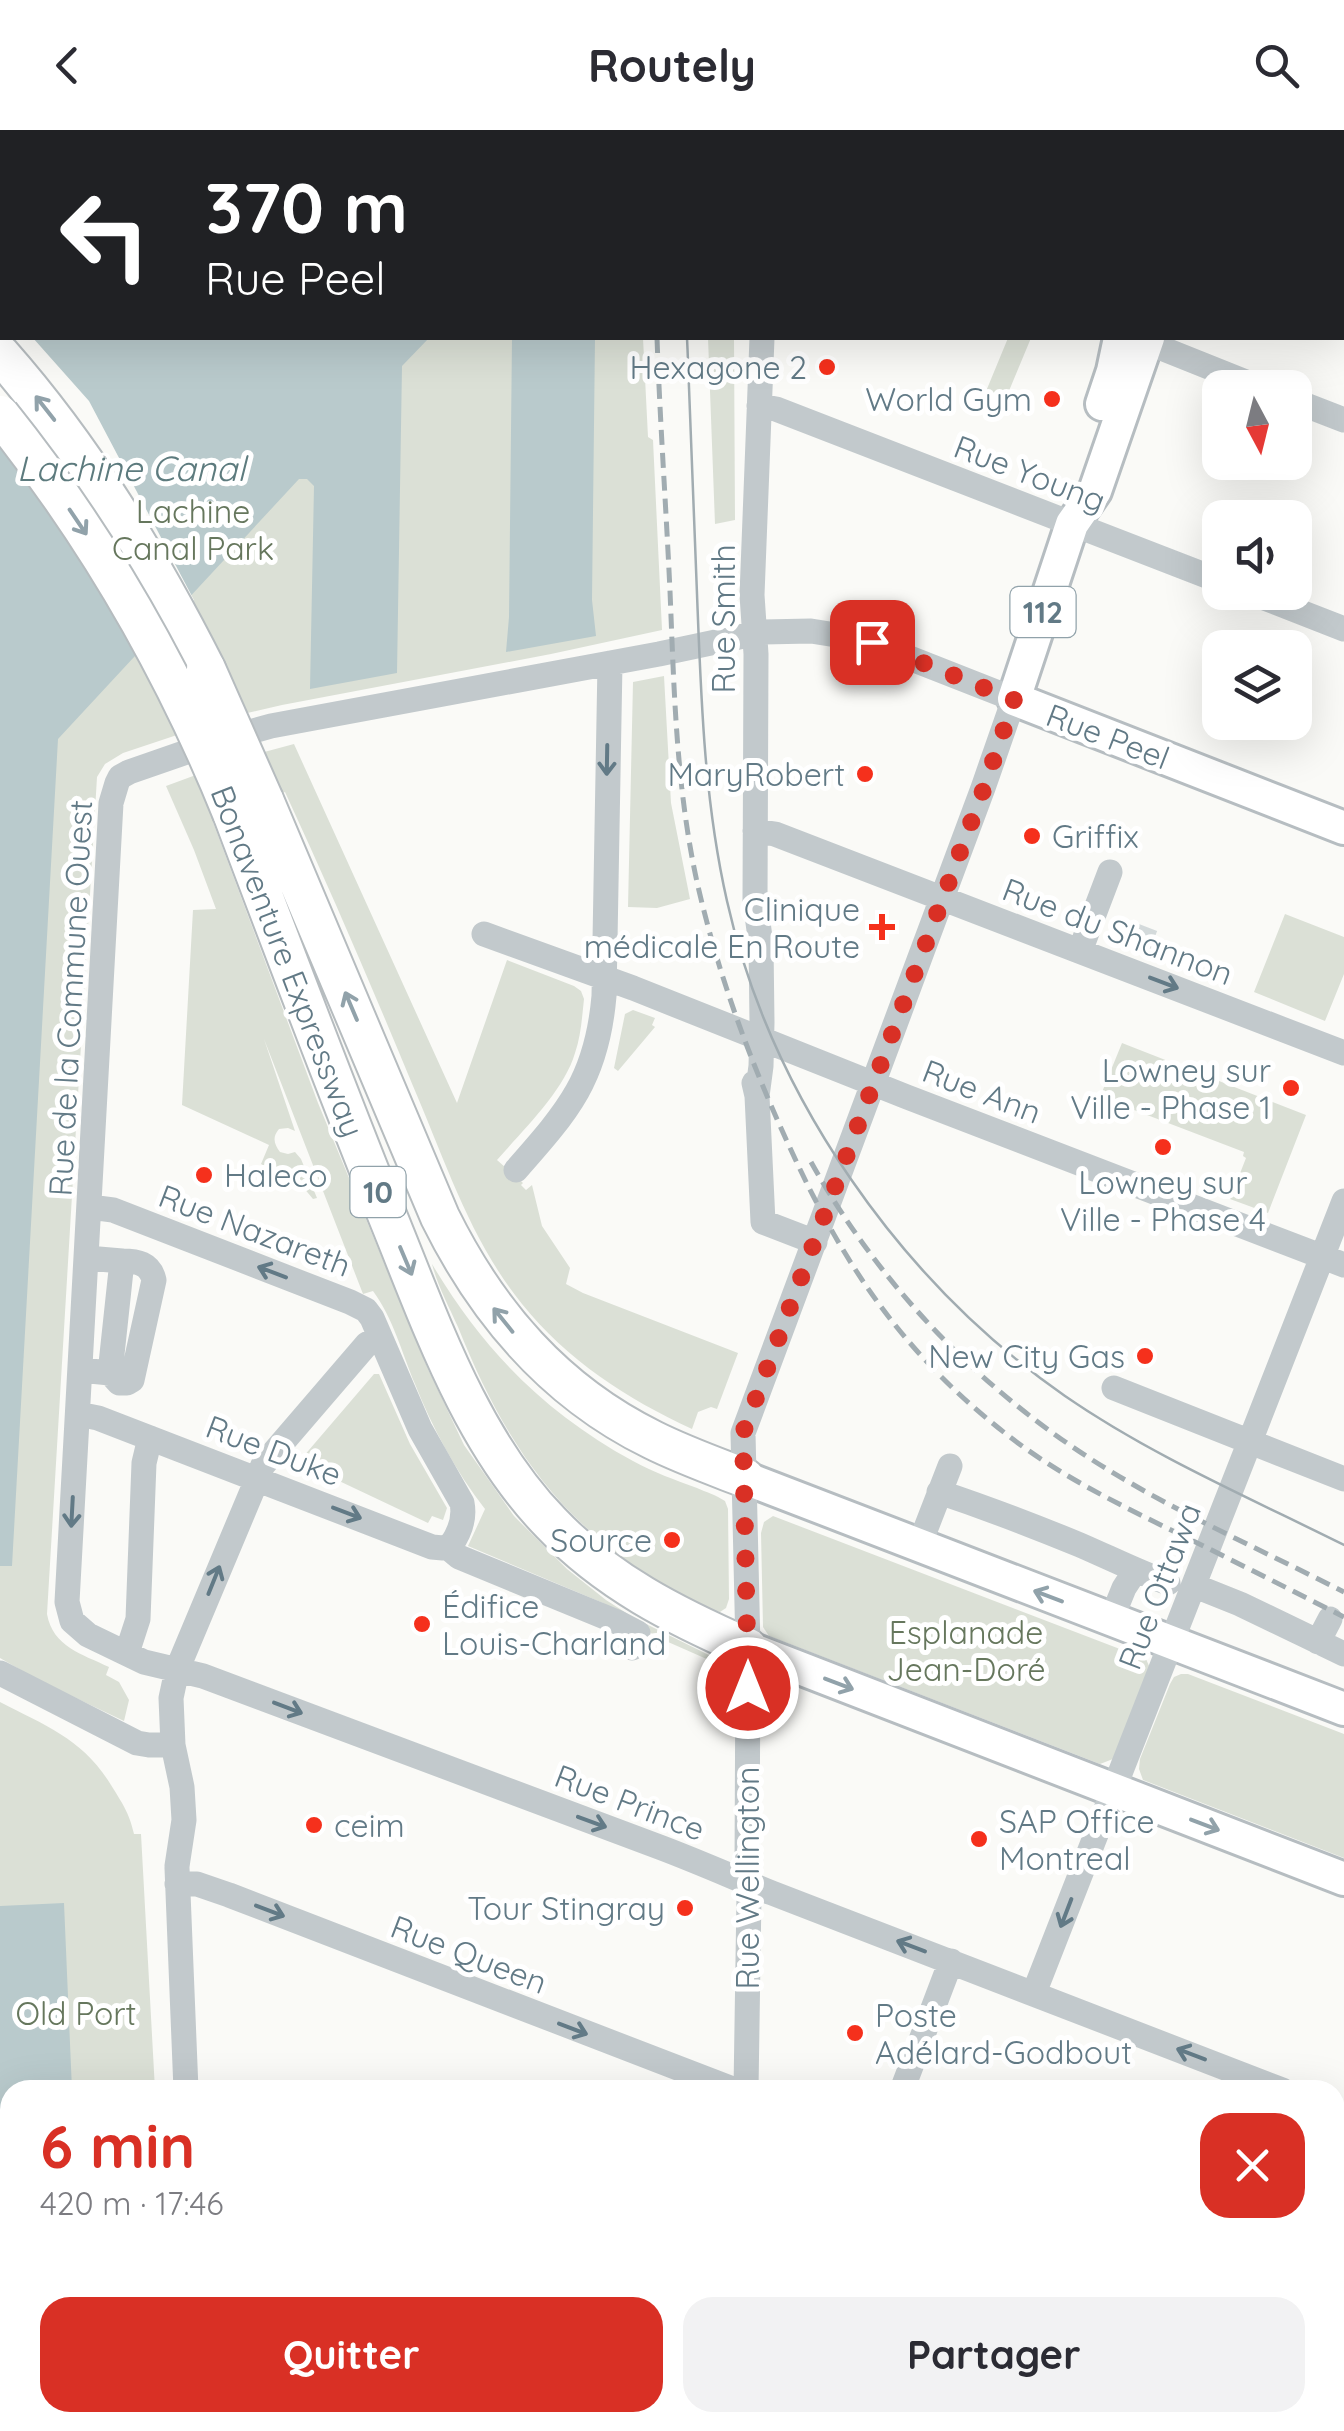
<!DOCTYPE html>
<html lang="fr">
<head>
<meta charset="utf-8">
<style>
	body { margin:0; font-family:Quicksand,sans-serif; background:#f2f2f3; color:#2b2b33; height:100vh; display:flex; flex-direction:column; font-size:38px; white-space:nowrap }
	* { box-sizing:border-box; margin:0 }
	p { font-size:32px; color:#7c7c81 }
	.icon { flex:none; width:55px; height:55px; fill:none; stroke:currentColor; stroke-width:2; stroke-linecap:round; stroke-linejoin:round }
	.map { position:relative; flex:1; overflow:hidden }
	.sheet { position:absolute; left:0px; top:1950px; width:1345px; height:352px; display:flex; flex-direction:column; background:#fff; border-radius:30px 30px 0 0; box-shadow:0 10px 40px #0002 }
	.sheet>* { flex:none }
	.top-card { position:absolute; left:0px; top:0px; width:1345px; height:210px; box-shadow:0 10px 40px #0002; background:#202124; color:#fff; overflow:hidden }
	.needle { width:65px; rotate:173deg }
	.buttons { position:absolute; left:1202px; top:240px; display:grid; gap:20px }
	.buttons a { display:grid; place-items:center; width:110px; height:110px; border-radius:20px; background:#fff; box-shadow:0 10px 40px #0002; font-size:50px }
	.pin { position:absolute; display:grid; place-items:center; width:85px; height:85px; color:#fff; margin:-42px; border-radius:20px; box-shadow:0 5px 15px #0006 }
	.me { position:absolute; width:110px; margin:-55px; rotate:0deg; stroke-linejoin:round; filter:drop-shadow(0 0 8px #0008) }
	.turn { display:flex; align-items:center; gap:35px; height:210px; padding:0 40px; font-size:45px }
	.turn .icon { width:130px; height:130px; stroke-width:2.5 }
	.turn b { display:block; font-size:70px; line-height:85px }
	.round { display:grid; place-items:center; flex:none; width:105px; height:105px; border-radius:30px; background:#f2f2f3 }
	.summary { display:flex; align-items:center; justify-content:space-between; height:170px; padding:0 40px }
	h1 { font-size:60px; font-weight:700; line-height:75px; color:#d93025 }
	.button { display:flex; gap:20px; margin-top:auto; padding:20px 40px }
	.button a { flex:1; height:115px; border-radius:30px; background:#d93025; color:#fff; font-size:40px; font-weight:700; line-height:115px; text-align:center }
	.button a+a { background:#f2f2f3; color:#2b2b33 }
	header { display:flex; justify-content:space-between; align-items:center; height:130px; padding:0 40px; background:#fff; font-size:45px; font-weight:700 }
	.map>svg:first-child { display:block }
	.green { fill:#dbe0d6 }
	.water { fill:#b9cacc }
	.pier { fill:#fafaf7 }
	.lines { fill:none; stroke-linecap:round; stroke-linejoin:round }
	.minor-tunnel { stroke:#d4dadb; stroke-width:25; stroke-dasharray:25 12; stroke-linecap:butt }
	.major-casing { stroke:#b6bdc1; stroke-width:38 }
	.highway-casing { stroke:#b6bcbf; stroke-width:42 }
	.minor { stroke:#c2c9cc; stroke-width:25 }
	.major { stroke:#fff; stroke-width:32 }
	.highway { stroke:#fff; stroke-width:38 }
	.tram { stroke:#a1acb1; stroke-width:2.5 }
	.rail { stroke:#a1acb1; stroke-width:5; stroke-dasharray:15 8; stroke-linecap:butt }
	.highway-bridge-casing { stroke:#b6bcbf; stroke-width:42; stroke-linecap:butt }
	.highway-bridge { stroke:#fff; stroke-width:38 }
	.oneway { stroke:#91a2aa }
	.oneway2 { stroke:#627a86 }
	.route { stroke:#d93025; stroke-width:18; stroke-dasharray:0 32.4 }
	.poi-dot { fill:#f5301c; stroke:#fff; stroke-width:4 }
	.labels { text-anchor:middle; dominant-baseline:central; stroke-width:10; stroke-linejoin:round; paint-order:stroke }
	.shield { fill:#fff; stroke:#91a2aa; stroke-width:2.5 }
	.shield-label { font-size:30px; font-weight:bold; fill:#627a86 }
	.poi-label { font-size:32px; fill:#627a86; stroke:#fff; text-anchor:end }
	.street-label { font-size:32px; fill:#627a86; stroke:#fff }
	.park-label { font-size:32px; fill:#66775d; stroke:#fff }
	.water-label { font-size:35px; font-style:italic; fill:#5d7b7e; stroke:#fff }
</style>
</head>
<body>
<header><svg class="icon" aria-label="back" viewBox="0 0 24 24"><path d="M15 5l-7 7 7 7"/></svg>Routely<svg class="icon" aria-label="search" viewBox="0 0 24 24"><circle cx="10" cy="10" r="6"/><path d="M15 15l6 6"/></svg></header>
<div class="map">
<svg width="1344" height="2301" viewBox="0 0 1344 2301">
	<rect width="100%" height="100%" fill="#fafaf7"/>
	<path class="green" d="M 0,0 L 655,0 L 653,2 L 2,2 L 2,208 L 643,208 L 648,307 L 653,310 L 662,500 L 551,524 L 282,575 L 234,586 L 123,623 L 105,634 L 97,647 L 47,1484 C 53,1517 82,1524 109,1537 L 106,1545 L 119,1552 L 129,1570 L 124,1591 L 38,1550 L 0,1528 Z
		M 708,208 L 734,208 L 735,390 L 715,394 Z
		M 1008,208 L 1031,208 L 1001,280 L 982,271 Z
		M 664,546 L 671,673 L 690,769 L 657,778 L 628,777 L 633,552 Z
		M 294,614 L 457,973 L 507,830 L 574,856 L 581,861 L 584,869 C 582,887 581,906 575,923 C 564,961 523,1000 497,1030 L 523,1053 L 521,1055 L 526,1060 L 532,1055 L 542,1096 L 570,1138 L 566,1154 L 583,1163 L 738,1223 L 717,1279 L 711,1277 L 698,1282 L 692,1299 C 627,1269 567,1230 522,1174 C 470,1110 445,1030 413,956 C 372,857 330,759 285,662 L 213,692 L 318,973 L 428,1239 L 464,1315 L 514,1386 L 567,1439 L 606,1470 L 634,1488 L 719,1530 L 718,1534 L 659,1508 L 603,1473 L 468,1416 L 485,1379 C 456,1342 432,1297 415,1254 C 402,1223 393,1188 373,1161 L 363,1164 L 264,909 L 295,1001 L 288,998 L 279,999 C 272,1007 274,1014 280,1022 L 288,1024 L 295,1022 L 301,1029 L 317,1068 L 313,1069 L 303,1057 L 261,1034 L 269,1015 L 182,975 L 193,780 L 216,779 L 194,720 L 166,656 L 242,628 Z
		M 1285,784 L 1344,807 L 1344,844 L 1325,891 L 1254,862 Z
		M 633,880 L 655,888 L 652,895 L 655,897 L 618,941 L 614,938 L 625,884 Z
		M 1122,913 L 1306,985 L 1268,1083 L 1230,1069 L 1246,1028 L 1243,1026 L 1244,1022 L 1100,967 Z
		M 432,1134 C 483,1220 545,1283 633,1331 C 653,1342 675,1350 697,1358 C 706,1362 716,1365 725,1371 L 728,1379 L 729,1469 L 726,1478 L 720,1482 C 699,1478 676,1462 658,1451 C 555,1389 502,1307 458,1197 C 449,1177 437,1154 432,1134 Z
		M 374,1244 L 379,1244 L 410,1314 L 447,1378 L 443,1390 L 432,1386 L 428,1393 L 318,1341 L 313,1350 L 291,1336 L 297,1334 Z
		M 773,1386 L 1146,1529 L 1150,1538 L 1113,1629 L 1100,1634 L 769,1506 L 763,1497 L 761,1403 L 764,1392 Z
		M 1181,1544 L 1188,1544 L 1344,1604 L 1344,1728 L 1143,1650 L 1139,1639 L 1140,1629 L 1170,1554 L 1174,1547 Z
		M 0,1572 C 46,1596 83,1609 111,1655 C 122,1673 129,1682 134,1704 L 141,1704 L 155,1960 L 10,1960 L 10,2292 L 190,2292 L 191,2301 L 0,2301 Z"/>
	<path class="water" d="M 0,0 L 619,0 L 617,2 L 2,2 L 2,208 L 429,208 L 402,236 L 397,543 L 310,559 L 314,356 L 307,349 L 299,349 L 58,609 L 12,1436 L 0,1436 Z
		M 512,208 L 595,208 L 592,470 L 596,506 L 506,522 L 509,487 Z
		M 64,1773 L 72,1960 L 10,1960 L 8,2233 L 12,2301 L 0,2301 L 0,1776 Z"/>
	<path class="pier" d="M 0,174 L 2,176 L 2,208 L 33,208 L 89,271 L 194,470 L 138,530 L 105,471 L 71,415 L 0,316 Z"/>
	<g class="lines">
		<path class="minor-tunnel" d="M 1129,818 L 1139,792 L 1146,795 L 1136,821"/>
		<g class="major-casing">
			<path id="major" d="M 1073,0 L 1075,2
				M 1112,0 L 1114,2
				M 1148,208 L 1095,361 L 1072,394 L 1014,569 L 1344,698
				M 1102,274 L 1113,241 L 1120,208
				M 745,1348 L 1344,1579
				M 748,1518 L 1344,1749"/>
		</g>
		<g class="highway-casing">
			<path id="highway" d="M 0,224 C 84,319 149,427 206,539
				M 264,670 L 440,1087 C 488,1184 555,1262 653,1310 C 683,1325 714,1336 745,1348
				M 232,683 C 282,816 332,948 385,1080 C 429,1187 469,1309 551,1393 C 607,1452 675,1486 748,1518"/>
		</g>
		<path class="minor" d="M 1012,0 L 1014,2
			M 1034,0 L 1034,2
			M 1148,0 L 1151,2
			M 771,2 L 771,0
			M 1342,70 L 1344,70
			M 1146,212 L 1261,258
			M 1295,271 L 1344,290
			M 759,276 L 776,279 L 1220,451
			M 1249,462 L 1344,499
			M 755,701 L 775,704 L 1344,923
			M 484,804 L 633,858 L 907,967 L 1344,1135
			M 1080,821 L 1110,742
			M 754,953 L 757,966 L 763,1092 L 815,1112
			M 757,966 L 761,936 L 762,892 L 761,815 L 755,770 L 756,524 L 752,465 L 762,208
			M 516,1040 C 569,980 597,948 604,866 L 610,533
			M 80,1240 L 110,1243 L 122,1131 L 87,1128
			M 110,1243 L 119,1253 L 127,1253 L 132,1250 L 154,1150 C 150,1133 137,1131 122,1131
			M 1114,1258 L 1344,1349
			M 78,1284 L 98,1288 L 432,1417 L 443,1418 L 451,1415 C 460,1402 465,1388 462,1373 L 420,1299 L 372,1188 L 366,1180 L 350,1172 L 113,1080 L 90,1077
			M 939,1362 C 987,1378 1034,1396 1080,1415 C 1110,1428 1138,1442 1168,1453
			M 919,1416 L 950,1336
			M 447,1417 L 459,1427 L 617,1492 L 638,1503 L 632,1518
			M 1195,1456 L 1240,1474 L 1344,1524
			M 1111,1490 L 1124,1458 L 1135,1441
			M 1318,1512 L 1330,1489
			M 127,1523 L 138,1489 L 144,1333 L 150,1308
			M 0,1543 L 137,1613 L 149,1615 L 173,1615
			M 177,1736 L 184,1690 L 182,1657 L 173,1615 L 171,1568 L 177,1540 L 263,1335 L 367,1214 L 380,1207
			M 177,1738 L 186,1960
			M 177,1754 L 197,1754 L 229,1765 L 735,1960
			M 1034,1863 L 1344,1071
			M 746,1960 L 749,1765 L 747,1739 L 748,1518 L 743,1303 L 983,658 L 1014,569 L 861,509 L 811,501 L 763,502 L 659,524 L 271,596 L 224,609 L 129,642 L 120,647 L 117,653 L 111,673 L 67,1472 L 72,1491 L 88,1505 L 144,1532 L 203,1546 L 662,1718 C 699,1732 735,1748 772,1763 L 1282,1960
			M 902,1960 L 951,1831
			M 1335,2007 L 1344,1991
			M 217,2292 L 218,2301
			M 468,2292 L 490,2301
			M 1033,2292 L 1055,2301
			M 740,2301 L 740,2292
			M 1165,2301 L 1170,2292"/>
		<use href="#major" class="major"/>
		<use href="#highway" class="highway"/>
		<path class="tram" d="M 693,0 L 693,2
			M 687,208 C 691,293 694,378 697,464 C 701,567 704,670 727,771 C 771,967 901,1152 1065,1266 C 1152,1326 1250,1368 1344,1415"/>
		<path class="rail" d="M 661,0 L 661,2
			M 657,208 C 660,292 666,376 670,461 C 674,558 676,656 697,752 C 718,845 751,934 791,1020 C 845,1138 906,1227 1010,1307 C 1058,1344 1112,1371 1167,1398 C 1226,1427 1285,1457 1344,1487
			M 811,1032 C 885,1165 995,1275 1127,1351 C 1197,1392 1272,1425 1344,1462"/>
		<g class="highway-bridge-casing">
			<path id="highway-bridge" d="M 0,285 C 97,406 174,540 232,683
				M 206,539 L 264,670"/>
		</g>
		<use href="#highway-bridge" class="highway-bridge"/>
	</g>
	<defs><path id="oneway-shaft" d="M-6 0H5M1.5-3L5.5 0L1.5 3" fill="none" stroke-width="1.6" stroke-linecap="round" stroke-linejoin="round" transform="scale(2.5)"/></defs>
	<g class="oneway">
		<use href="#oneway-shaft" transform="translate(45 278) rotate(-128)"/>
		<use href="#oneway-shaft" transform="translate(78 392) rotate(56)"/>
		<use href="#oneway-shaft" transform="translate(351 876) rotate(-113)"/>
		<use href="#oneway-shaft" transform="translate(406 1131) rotate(67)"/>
		<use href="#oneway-shaft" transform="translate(503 1190) rotate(-129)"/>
		<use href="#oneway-shaft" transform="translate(1048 1466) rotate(-159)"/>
		<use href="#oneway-shaft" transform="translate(839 1554) rotate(21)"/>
		<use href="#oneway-shaft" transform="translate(1205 1695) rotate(21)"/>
	</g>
	<g class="oneway2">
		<use href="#oneway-shaft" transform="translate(607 630) rotate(91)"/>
		<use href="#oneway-shaft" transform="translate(1164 853) rotate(21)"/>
		<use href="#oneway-shaft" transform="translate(272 1142) rotate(-159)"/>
		<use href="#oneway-shaft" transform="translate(72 1382) rotate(93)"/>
		<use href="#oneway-shaft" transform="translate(347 1383) rotate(21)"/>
		<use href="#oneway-shaft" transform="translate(214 1450) rotate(-68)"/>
		<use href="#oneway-shaft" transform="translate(288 1578) rotate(21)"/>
		<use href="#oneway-shaft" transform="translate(592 1692) rotate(20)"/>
		<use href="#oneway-shaft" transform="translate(270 1781) rotate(21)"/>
		<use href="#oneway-shaft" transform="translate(1066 1783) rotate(111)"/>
		<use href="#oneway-shaft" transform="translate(911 1816) rotate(-159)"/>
		<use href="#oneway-shaft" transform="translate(573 1899) rotate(21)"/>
		<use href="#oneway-shaft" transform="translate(1191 1924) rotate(-159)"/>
	</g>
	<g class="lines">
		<path class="route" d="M 748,1558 L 743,1303 L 984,658 L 1014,570 L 872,512"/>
	</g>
	<g class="poi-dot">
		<circle cx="827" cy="237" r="10"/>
		<circle cx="1052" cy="269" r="10"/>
		<circle cx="865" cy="644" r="10"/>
		<circle cx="1032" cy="706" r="10"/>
		<path d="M877 782h10v10h10v10h-10v10h-10v-10h-10v-10h10z"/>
		<circle cx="1291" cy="958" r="10"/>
		<circle cx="1163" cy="1017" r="10"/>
		<circle cx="204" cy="1045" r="10"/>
		<circle cx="1145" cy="1226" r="10"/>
		<circle cx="672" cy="1410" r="10"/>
		<circle cx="422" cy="1494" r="10"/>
		<circle cx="314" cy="1695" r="10"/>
		<circle cx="979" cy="1709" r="10"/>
		<circle cx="685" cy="1778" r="10"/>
		<circle cx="855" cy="1903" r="10"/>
	</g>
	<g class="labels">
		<g class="shield">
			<rect x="1010.5" y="457" width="65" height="50" rx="8"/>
			<rect x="350.5" y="1037" width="55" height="50" rx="8"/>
		</g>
		<g class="shield-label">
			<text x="1043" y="482">112</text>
			<text x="378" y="1062">10</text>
		</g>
		<g class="poi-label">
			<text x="807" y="237">Hexagone 2</text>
			<text x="1032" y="269">World Gym</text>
			<text x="845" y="644">MaryRobert</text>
			<text x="1052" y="706" text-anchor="start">Griffix</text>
			<text x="860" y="779">Clinique<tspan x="860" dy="37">médicale En Route</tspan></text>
			<text x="1271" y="940">Lowney sur<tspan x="1271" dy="37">Ville - Phase 1</tspan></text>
			<text x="224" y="1045" text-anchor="start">Haleco</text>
			<text x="1163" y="1052" text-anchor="middle">Lowney sur<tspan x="1163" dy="37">Ville - Phase 4</tspan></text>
			<text x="1125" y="1226">New City Gas</text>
			<text x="652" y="1410">Source</text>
			<text x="442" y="1476" text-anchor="start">Édifice<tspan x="442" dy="37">Louis-Charland</tspan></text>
			<text x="999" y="1691" text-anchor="start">SAP Office<tspan x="999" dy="37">Montreal</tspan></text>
			<text x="334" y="1695" text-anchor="start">ceim</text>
			<text x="665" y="1778">Tour Stingray</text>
			<text x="875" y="1885" text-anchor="start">Poste<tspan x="875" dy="37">Adélard-Godbout</tspan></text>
		</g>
		<g class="street-label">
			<text transform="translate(1030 343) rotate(21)">Rue Young</text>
			<text transform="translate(723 489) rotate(-90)">Rue Smith</text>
			<text transform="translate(1108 606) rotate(21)">Rue Peel</text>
			<text transform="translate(1118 801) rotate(21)">Rue du Shannon</text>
			<text transform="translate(288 831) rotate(69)">Bonaventure Expressway</text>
			<text transform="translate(70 868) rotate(-87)">Rue de la Commune Ouest</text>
			<text transform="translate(982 961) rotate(21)">Rue Ann</text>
			<text transform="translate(255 1100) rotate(21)">Rue Nazareth</text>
			<text transform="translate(274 1320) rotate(21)">Rue Duke</text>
			<text transform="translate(1159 1456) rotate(-69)">Rue Ottawa</text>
			<text transform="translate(630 1672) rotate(21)">Rue Prince</text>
			<text transform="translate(747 1748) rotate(-90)">Rue Wellington</text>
			<text transform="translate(469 1824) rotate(21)">Rue Queen</text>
		</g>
		<g class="park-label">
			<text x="193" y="381">Lachine<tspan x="193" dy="37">Canal Park</tspan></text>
			<text x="966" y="1502">Esplanade<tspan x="966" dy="37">Jean-Doré</tspan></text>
			<text x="76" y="1883">Old Port</text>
		</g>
		<g class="water-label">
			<text x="131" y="338">Lachine Canal</text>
		</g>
	</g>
</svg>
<div class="buttons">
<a><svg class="needle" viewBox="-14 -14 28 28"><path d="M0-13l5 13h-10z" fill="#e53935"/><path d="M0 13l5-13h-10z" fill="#7c7c81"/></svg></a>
<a><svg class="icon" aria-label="sound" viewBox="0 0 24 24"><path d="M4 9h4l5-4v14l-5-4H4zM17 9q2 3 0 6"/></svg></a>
<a><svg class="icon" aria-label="layers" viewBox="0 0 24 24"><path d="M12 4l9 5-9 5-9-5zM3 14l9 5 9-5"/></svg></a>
</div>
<div class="pin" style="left:872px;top:512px;background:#d93025"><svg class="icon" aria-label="arrive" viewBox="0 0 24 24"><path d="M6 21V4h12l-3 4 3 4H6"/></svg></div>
<svg class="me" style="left:748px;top:1558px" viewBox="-20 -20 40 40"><circle r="17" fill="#d93025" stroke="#fff" stroke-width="3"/><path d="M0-11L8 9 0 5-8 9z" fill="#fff"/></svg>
<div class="top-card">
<div class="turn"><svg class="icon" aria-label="left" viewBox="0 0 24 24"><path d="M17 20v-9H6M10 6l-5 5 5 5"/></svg><div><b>370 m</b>Rue Peel</div></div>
</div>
<section class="sheet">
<div class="summary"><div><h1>6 min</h1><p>420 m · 17:46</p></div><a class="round" style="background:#d93025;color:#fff"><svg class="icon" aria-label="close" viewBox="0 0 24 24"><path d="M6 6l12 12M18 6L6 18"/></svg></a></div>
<div class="button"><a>Quitter</a><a>Partager</a></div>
</section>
</div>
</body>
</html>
